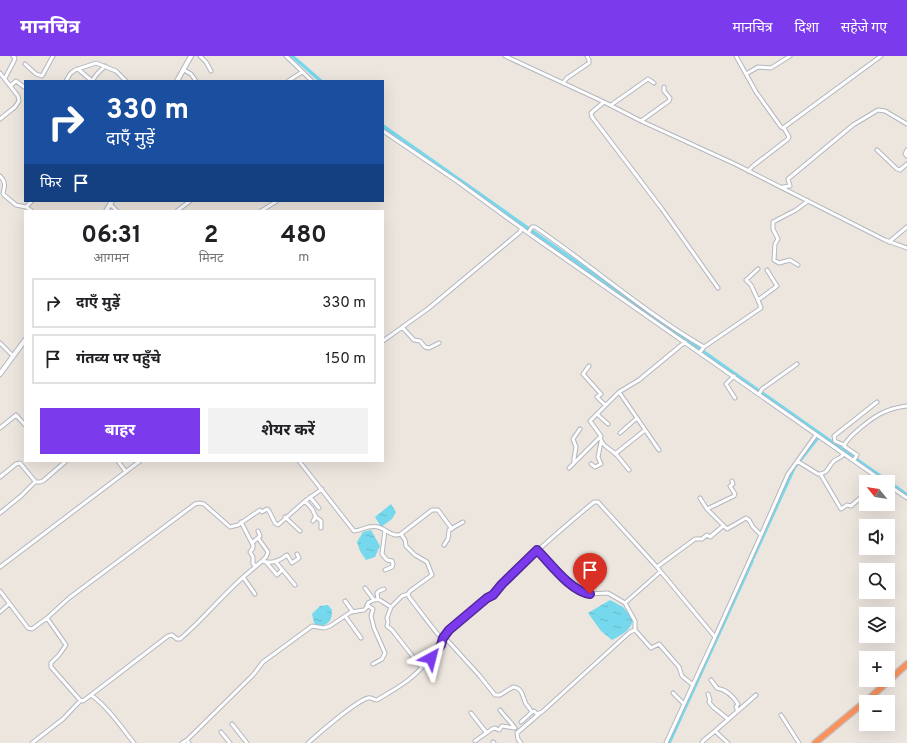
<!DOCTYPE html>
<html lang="hi">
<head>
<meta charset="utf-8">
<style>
	body { margin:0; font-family:Overpass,"Noto Sans Devanagari",sans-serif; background:#f2f2f2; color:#202124; height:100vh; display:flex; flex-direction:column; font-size:15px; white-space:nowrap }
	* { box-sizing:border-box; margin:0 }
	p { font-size:13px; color:#757577 }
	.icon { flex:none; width:22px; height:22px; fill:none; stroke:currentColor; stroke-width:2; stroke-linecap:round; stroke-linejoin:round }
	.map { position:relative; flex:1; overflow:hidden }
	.side { position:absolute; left:24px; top:154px; width:360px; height:252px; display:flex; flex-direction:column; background:#fff; border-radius:0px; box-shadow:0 4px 16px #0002 }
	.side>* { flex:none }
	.top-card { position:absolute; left:24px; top:24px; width:360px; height:122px; border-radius:0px; box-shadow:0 4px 16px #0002; background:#1a4fa0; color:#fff; overflow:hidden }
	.needle { width:26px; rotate:300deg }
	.controls { position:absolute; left:859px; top:419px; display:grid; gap:8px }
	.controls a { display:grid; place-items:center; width:36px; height:36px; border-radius:0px; background:#fff; box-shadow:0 4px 16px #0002; font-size:20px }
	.pin { position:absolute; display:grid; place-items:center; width:34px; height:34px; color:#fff; margin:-41px -17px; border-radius:50% 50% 50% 0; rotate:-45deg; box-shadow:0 0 4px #0007 }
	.pin .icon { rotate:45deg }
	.me { position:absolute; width:44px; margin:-22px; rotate:38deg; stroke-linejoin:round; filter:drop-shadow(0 0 3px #0008) }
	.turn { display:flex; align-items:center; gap:14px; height:84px; padding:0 16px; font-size:18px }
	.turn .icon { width:52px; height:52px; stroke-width:2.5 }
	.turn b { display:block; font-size:28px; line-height:34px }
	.then { display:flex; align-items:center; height:38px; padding:0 16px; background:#0003; gap:8px; font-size:15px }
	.eta { display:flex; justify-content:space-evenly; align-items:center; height:68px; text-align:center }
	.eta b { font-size:24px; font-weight:700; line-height:28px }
	.cta { display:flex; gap:8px; margin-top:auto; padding:8px 16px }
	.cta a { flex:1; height:46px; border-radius:0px; background:#7c3aed; color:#fff; font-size:16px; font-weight:700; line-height:46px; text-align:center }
	.cta a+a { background:#f2f2f2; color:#202124 }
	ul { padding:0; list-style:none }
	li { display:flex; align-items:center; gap:12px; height:50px; margin:0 8px 6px; padding:0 8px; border:2px solid #e0e0e0; border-radius:0px }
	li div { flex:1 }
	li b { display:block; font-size:15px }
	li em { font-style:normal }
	header { display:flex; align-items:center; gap:24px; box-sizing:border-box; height:56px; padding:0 20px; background:#7c3aed; color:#fff }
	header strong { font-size:19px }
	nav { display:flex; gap:22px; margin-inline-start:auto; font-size:14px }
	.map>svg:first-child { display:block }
	.water { fill:url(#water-ripples) }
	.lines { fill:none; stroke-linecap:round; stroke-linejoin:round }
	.canal { stroke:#75d8ec; stroke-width:3.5 }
	.street-casing { stroke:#b2b6bf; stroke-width:5 }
	.secondary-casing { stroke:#b2b6bf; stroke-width:6 }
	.highway-casing { stroke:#c4c4c4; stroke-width:8 }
	.street { stroke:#fff; stroke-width:3 }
	.secondary { stroke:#fff; stroke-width:4 }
	.highway { stroke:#fa925d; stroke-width:5.5 }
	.route-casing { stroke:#51269a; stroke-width:10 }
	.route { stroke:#7c3aed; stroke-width:7 }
</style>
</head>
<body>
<header>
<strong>मानचित्र</strong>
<nav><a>मानचित्र</a><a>दिशा</a><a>सहेजे गए</a></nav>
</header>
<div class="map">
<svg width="907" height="687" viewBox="0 0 907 687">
	<defs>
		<pattern id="water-ripples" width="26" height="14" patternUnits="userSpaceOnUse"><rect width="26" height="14" fill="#75d8ec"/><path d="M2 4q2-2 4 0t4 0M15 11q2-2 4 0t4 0" fill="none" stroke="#65bacb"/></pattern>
	</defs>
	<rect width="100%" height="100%" fill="#ede6df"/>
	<path class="water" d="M 391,448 L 396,456 L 392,463 L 381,471 L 375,461 Z
		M 371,474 L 380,490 L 375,501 L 366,504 L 360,495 L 357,486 L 363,476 Z
		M 610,544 L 623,551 L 633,563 C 631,575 621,579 612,584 L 601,575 L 588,557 Z
		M 328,549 L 332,554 C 332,564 330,567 320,571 L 314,567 L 312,558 L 320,550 Z"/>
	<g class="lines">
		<path class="canal" d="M 292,0 L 321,25
			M 383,70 L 907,439
			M 753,502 L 794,412 L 820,379
			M 669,687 L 752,505"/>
		<g class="street-casing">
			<path id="street" d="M 200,0 L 206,6 L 211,15
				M 286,0 L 312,25
				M 505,0 L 604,46 L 641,65 L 735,108 L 885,184 L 907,192
				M 736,0 L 756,36 L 781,71 L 783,72 L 881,0
				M 25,8 L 36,18 L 42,20 L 53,0
				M 78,13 L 92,25 L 97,18 L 105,10
				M 184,14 L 191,18 L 196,25
				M 0,17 L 18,40 L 19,45 L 15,51 L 0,63
				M 746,18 L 758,11 L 771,12 L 790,0
				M 5,22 L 14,5 L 15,2 L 13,0
				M 66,25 L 70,18 L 75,14 L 96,7 L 116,15 L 126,25
				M 288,25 L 302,16
				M 563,27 L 567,22 L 589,7 L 589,4 L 587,0
				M 10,30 L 16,25 L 24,31
				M 604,46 L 591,57 L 592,61 L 662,153 L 718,232
				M 611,49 L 648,23 L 654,27
				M 641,65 L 669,45 L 670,42 L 664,35 L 664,31
				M 383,75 L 458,126 L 528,177 L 884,426
				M 877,94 L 897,113 L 900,114 L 907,108
				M 907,94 L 905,98 L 907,100
				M 748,115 L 753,110 L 788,83 L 789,81 L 784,72
				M 0,120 C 6,126 5,130 3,137 L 4,139 L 16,149 L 26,151 L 32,155
				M 783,131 L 790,130 L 788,123 L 853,69 L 878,54 L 885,55 L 907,68
				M 110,148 L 117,155
				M 26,151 L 32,145
				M 177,155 L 190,145
				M 261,155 L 277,145
				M 528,177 L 532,171 L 535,171 C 592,210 644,256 704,291
				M 889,186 L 907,171
				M 798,209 L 790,204 L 779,207 L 774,204 L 775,188 L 778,183 L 773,173 L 773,166 L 796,154 L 808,145
				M 758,244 L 751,229 L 746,224 L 758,213
				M 402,271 L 414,284 L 420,285 L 425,291 L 429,292 L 439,287
				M 383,285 L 429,252 L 520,176 L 522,172
				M 0,287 L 13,300
				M 700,296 L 704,291 L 761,252 L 758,244 L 777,230 L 767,214
				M 589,310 L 583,318 L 601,338 L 597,341 L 605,349
				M 734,320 L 726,328 L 735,342
				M 619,336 L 637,362 L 620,377
				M 759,338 L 762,333 L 797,308
				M 597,358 L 608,368
				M 637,362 L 659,394
				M 0,372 L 16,359 L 25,369
				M 600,381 C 602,390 610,393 616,398 C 620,403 625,409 629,414
				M 844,389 L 835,385 L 834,380 L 877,346
				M 615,398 L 645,374
				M 854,404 L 857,399 L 844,390 C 847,381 873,361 882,357 C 890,353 899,351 907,350
				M 118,405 L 126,416
				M 299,405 L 354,475 C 362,475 368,468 378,471 C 386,473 393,482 401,478
				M 797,405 L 818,418 C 828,418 827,412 833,406 C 836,402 839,404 844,398
				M 574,407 L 574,403 L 576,391 L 573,383 L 580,373
				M 591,408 L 595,411 L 601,408 L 598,401 L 601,386
				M 569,412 L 601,380 L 590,365 L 619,336 L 639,324 L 685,286
				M 821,419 L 841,453 L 847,449 L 851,450 L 866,437
				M 0,421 L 16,408 L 20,407 L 34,424 L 35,426 L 40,426 L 43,425 L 65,406 L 64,405
				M 888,429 L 907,442
				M 310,441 L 319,452
				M 700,442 L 707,453 L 727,473 L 746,462 L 749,464 L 753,471 L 761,479 L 715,581
				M 305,445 L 313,454 L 313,455 L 316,461 L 313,465
				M 707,453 L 734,440 L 735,438 L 730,430 L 733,428 L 732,425
				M 0,457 L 21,440 L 35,426
				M 315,460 L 321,465 L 321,472
				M 285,461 L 300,475
				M 452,473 L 438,454 L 432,454 L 401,478 L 405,484 L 406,490 L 415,499 L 427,506 L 432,519 L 410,535 L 408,538 L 409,541 C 420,555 430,569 441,582 L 443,582 C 452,568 470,556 483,545 C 486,543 491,541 493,538 C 524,505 559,475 594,446 L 598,446 L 657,511 L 715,581 L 666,687
				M 385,474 L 382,498 L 387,504 L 392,505 L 393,508 L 392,511 L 385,514
				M 761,479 L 788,418 L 816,379
				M 258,482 L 268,496 L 266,501 L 262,505
				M 252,487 L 260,480 L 258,475
				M 444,489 L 448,483 L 449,474 L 463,466
				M 537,494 L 574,531 L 587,538 L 608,537 L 625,547
				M 275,505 L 295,529
				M 266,506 L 277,519 L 282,514
				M 0,511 L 140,405
				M 255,511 L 262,505 C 272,508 279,505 287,499 L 292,507 L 299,502 L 297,498
				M 657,511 L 695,483 L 702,483 L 707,479 L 710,481 L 723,470
				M 243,521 L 255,538
				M 365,532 L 374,544
				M 0,535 L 28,572 L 32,573 L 47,562 L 69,542 L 195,448 L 199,447 L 204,448 L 230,471 L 238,469 L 257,456 L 260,454 L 262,456 L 267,453 L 269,455 L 275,467 L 278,469 L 305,445 L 322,433
				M 378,543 L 377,537 L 379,535 L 384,533
				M 345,545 L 353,556
				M 367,549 L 373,553 L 371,560 L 374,572 L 385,597 L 382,603 L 373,608
				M 391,551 L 387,562 L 388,566 L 387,570 L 392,574 L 421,611
				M 0,556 L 9,548
				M 345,560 L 361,582
				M 47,562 L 66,589 L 59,599 L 51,607 L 51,611 L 80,644 L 83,645 L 91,639 C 107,650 122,672 134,687
				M 635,574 L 635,565 L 625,547 L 660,516
				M 711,624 L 717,632 C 727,634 733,640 738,648 L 736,651 L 738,655
				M 673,637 L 684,648
				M 708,638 L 710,644 L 709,646 L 713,651 L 728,663
				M 91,639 L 168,580 L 172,579 L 177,583 L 180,583 C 206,561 227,533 254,512 L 255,509 L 253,508 L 253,501 L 250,496 L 253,492 L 253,489 L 241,466
				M 500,654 C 505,661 510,665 515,672
				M 471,657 L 486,676
				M 781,659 L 799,687
				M 521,666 L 532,656
				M 232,668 L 247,687
				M 221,676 L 230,687
				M 187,684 L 253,619 L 263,606 L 308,573 L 312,570 L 324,572 L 330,570 L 351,556 L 364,554 L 367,551 L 368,547 C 381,540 379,545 391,551 L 402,540 L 408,538
				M 475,685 L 492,673 L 495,672 L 499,674 L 502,670 L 515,672
				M 493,686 L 494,687
				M 32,687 L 63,663 L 81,644
				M 182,687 L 187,684 L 189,687
				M 308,687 C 318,678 356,645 368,642 C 371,641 374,644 377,644 C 388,637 402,630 412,621 C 419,615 443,590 443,582 L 448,585 L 479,619 L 495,639 L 500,639 L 513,631 C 523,632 522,640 526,648 C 528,650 530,653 532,656 L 534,655 L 537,658 L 542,656 L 630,576 L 635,574 L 651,592 L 659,588 L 679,611 L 682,620 L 693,629
				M 521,687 L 518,683 L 517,677 L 539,658
				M 702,687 L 703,685 L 715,675
				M 728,687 L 715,675 L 756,639"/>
		</g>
		<g class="secondary-casing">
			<path id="secondary" d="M 177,25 L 191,0
				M 106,155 L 112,145
				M 0,318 L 25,284"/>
		</g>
		<g class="highway-casing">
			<path id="highway" d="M 815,687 L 873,639 L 907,608"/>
		</g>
		<use href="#street" class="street"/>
		<use href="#secondary" class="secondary"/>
		<use href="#highway" class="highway"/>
	</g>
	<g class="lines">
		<g class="route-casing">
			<path id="route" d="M 431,602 L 441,589 L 443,582 L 449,574 L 487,542 L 493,539 L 502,528 L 537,494 C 551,508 570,535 590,538"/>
		</g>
		<use href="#route" class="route"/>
	</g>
</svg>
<div class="controls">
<a><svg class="needle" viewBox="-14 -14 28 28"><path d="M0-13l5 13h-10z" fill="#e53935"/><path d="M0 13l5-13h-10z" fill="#757577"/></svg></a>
<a><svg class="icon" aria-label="sound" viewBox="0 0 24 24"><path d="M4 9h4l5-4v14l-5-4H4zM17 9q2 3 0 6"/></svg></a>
<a><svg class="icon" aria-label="search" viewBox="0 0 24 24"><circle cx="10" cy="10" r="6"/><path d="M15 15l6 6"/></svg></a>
<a><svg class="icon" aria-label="layers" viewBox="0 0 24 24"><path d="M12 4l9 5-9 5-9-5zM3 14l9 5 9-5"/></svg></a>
<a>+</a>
<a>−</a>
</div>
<div class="pin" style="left:590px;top:538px;background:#d93025"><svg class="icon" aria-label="arrive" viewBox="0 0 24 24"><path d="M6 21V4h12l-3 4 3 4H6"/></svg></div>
<svg class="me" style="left:431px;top:602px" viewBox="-20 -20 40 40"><path d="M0-17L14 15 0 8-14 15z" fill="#7c3aed" stroke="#fff" stroke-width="4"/></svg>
<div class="top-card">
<div class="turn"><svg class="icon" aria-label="right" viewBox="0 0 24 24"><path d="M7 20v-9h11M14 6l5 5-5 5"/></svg><div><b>330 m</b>दाएँ मुड़ें</div></div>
<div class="then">फिर<svg class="icon" aria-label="arrive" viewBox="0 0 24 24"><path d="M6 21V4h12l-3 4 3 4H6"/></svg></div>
</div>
<section class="side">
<div class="eta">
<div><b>06:31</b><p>आगमन</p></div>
<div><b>2</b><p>मिनट</p></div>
<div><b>480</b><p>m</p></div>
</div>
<ul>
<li><svg class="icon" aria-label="right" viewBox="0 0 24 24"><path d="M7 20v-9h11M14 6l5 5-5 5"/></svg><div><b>दाएँ मुड़ें</b></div><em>330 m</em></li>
<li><svg class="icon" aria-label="arrive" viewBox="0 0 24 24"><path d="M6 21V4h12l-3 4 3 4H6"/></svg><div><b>गंतव्य पर पहुँचे</b></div><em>150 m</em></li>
</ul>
<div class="cta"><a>बाहर</a><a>शेयर करें</a></div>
</section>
</div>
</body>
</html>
